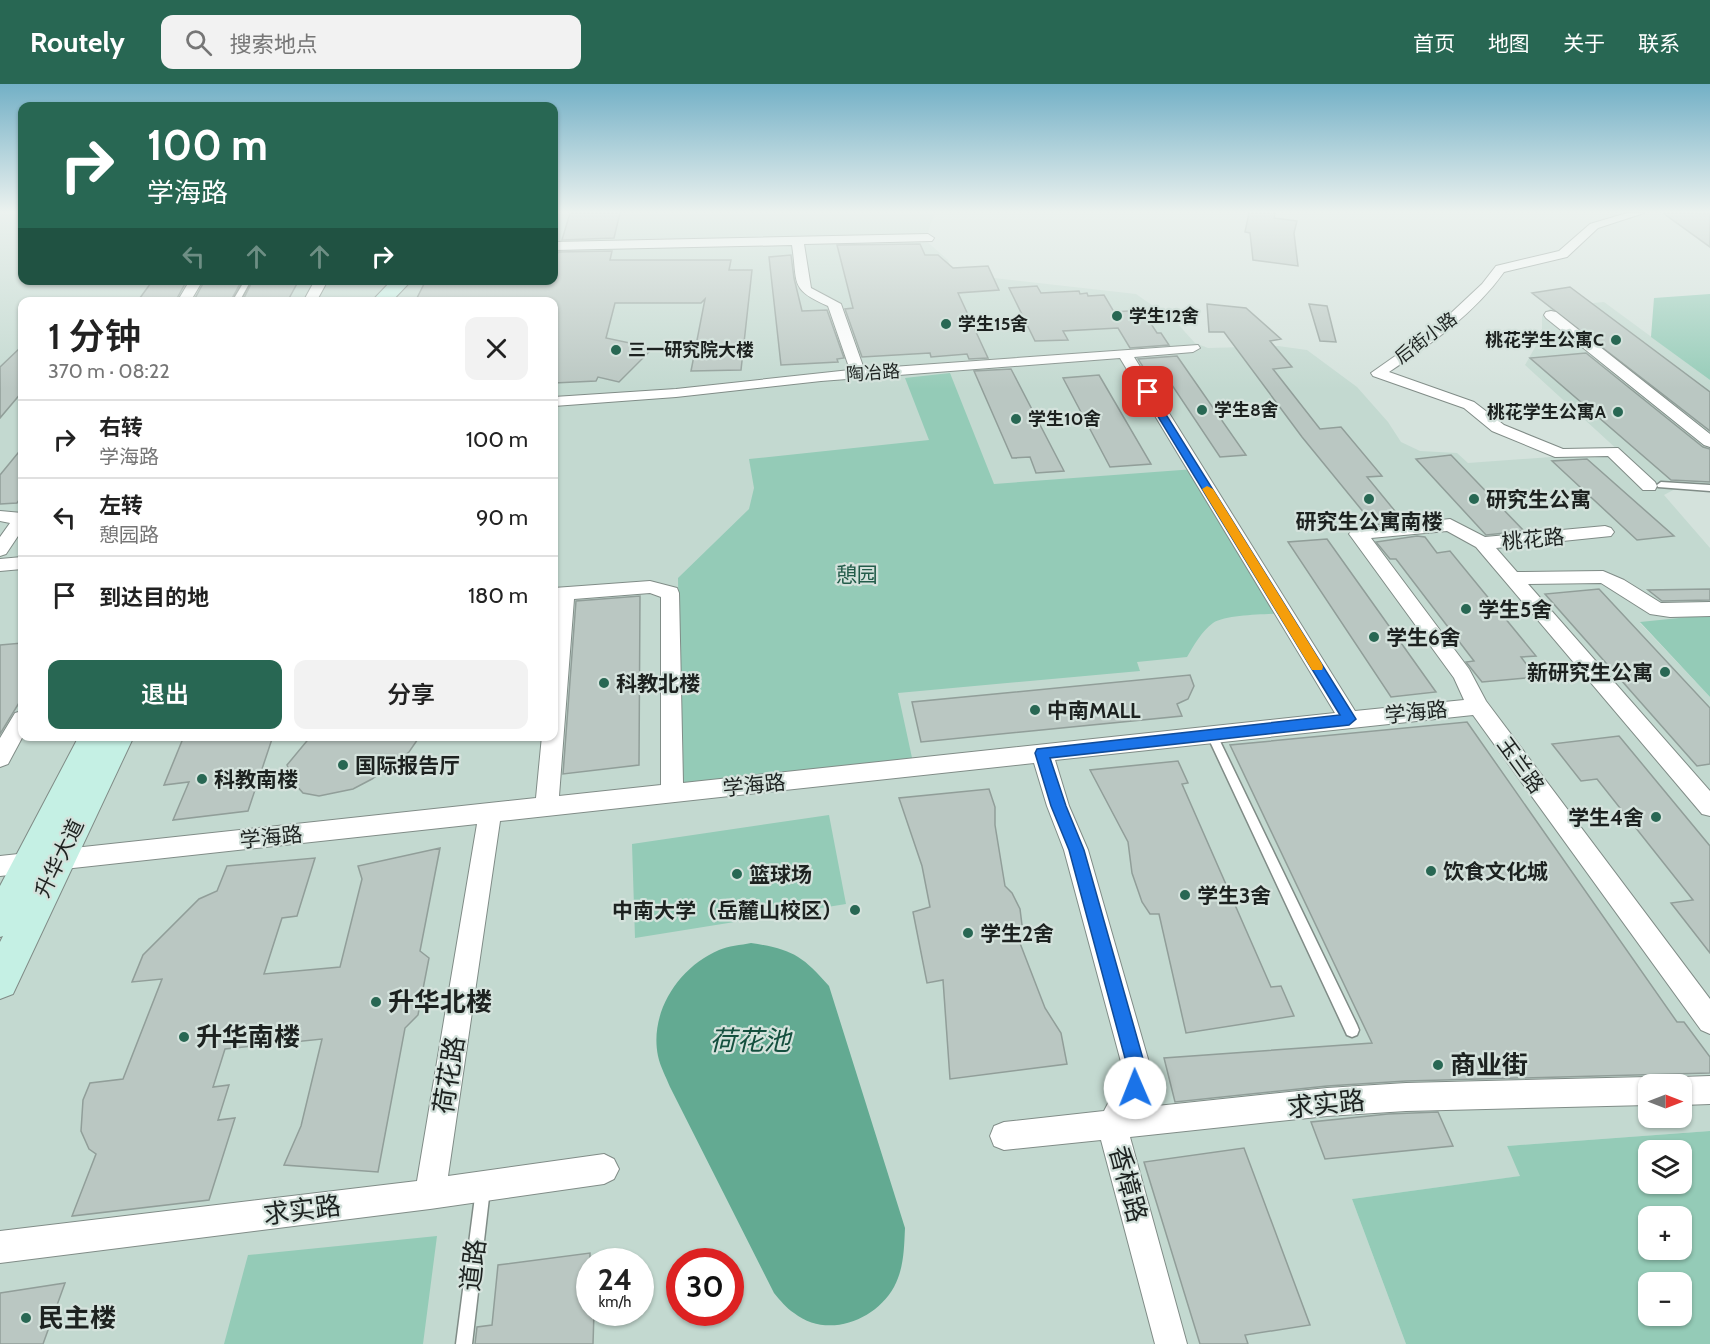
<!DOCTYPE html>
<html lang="zh">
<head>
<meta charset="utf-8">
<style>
	body { margin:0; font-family:Cabin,"Noto Sans SC",sans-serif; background:#f2f2f2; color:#222; height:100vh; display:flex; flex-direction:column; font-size:22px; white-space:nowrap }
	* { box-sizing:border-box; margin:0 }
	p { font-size:20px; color:#767676 }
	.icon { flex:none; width:33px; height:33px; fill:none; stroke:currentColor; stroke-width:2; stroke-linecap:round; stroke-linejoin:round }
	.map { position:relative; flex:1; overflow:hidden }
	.side { position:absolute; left:18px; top:213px; width:540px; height:444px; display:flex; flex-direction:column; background:#fff; border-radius:12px; box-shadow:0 2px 4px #0004 }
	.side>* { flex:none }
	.top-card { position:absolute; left:18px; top:18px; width:540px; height:183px; border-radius:12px; box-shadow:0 2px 4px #0004; background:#286753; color:#fff; overflow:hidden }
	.needle { width:39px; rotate:90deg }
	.controls { position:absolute; left:1638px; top:990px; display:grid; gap:12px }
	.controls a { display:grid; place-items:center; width:54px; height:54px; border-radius:12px; background:#fff; box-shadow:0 2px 4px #0004; font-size:30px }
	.speed { position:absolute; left:576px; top:1164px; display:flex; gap:12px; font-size:30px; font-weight:700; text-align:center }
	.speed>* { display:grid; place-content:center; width:78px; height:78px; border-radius:50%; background:#fff; box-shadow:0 2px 4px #0004; line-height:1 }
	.speed small { font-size:15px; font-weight:400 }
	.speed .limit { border:9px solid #d22; background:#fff; color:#111 }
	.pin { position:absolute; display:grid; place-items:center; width:51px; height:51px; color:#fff; margin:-26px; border-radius:12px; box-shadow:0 3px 9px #0006 }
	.me { position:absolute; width:66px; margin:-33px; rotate:359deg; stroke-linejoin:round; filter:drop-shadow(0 0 4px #0008) }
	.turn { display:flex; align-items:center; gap:21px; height:126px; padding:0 30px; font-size:27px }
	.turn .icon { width:78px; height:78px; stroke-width:2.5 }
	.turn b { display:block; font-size:42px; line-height:51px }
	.lanes { display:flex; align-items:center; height:57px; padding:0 30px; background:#0003; justify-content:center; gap:30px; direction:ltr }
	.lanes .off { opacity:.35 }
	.round { display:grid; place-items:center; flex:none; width:63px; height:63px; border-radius:12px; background:#f2f2f2 }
	.summary { display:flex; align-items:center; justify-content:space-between; height:102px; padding:0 30px }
	h1 { font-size:36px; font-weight:600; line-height:45px }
	.primary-button { display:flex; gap:12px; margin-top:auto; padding:12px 30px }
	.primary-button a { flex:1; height:69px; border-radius:12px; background:#286753; color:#fff; font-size:24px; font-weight:600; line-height:69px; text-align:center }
	.primary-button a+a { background:#f2f2f2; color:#222 }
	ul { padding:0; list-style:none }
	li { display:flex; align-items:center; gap:18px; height:78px; padding:0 30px; border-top:2px solid #e0e0e0 }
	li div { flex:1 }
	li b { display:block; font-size:22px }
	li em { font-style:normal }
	header { display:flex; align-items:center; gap:36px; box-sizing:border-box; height:84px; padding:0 30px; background:#286753; color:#fff }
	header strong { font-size:28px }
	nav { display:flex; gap:33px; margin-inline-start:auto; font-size:21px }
	.search { width:420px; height:54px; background:#f2f2f2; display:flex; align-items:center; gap:15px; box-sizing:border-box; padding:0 21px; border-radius:12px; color:#767676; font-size:22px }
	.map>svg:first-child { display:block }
	.built { fill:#c3d9d0; fill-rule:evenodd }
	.green { fill:#94cbb7; fill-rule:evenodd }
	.water { fill:#63aa92 }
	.building { fill:#bac7c2; stroke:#919e99; stroke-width:1.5 }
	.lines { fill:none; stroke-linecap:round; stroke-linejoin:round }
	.lane-casing { stroke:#808c87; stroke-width:3 }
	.street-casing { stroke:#808c87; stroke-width:2 }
	.secondary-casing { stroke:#808c87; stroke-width:2 }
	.lane { fill:#fff; fill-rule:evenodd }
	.street { fill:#fff; fill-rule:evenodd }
	.secondary { fill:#c5f0e4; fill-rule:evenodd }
	.route { fill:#1a73e8; stroke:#114b97; stroke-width:1.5 }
	.slow { fill:#f59e0b }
	.poi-dot { fill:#286753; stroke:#d4e2dc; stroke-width:2 }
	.labels { text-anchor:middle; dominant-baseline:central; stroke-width:4.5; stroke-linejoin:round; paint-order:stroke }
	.far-poi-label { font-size:18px; font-weight:bold; fill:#1d2220; stroke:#d4e2dc; text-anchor:start }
	.far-street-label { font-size:18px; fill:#1d2220; stroke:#d4e2dc }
	.poi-label { font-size:21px; font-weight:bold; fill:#1d2220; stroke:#d4e2dc; text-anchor:start }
	.street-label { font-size:21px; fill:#1d2220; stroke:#d4e2dc }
	.park-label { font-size:21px; fill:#235c4a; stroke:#d4e2dc }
	.near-poi-label { font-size:26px; font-weight:bold; fill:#1d2220; stroke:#d4e2dc; text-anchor:start }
	.near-street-label { font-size:26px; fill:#1d2220; stroke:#d4e2dc }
	.near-water-label { font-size:27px; font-style:italic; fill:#144f3e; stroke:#d4e2dc }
</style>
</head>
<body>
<header>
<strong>Routely</strong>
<div class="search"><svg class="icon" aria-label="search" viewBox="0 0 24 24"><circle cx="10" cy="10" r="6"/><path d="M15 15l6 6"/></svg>搜索地点</div>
<nav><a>首页</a><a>地图</a><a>关于</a><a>联系</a></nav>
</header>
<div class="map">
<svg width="1710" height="1260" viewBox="0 0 1710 1260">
	<rect width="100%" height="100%" fill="#d4e2dc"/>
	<path class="built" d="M 0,129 L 22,129 L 22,196 L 554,196 L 554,129 L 935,129 L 925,156 L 948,176 L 950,182 L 958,184 L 988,182 L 994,194 L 1136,210 L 1175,237 L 1195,259 L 1208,264 L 1278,262 L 1307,266 L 1357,303 L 1388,338 L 1401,358 L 1420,367 L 1457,369 L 1468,379 L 1620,368 L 1525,281 L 1542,251 L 1542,232 L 1552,223 L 1604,218 L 1710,296 L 1710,406 L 1675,405 L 1664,411 L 1710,464 L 1710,532 L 1640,539 L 1710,613 L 1710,1047 L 1507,1062 L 1521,1092 L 1352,1115 L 1406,1260 L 0,1260 ZM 22,218 L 554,218 L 554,652 L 22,652 ZM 1648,1000 L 1682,1000 L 1682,1034 L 1648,1034 ZM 590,1178 L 640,1178 L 640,1228 L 590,1228 ZM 680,1178 L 730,1178 L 730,1228 L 680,1228 Z"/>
	<path class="green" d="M 1710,210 L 1710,296 L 1651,253 L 1654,214 Z
		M 950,289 L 994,400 L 1195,385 L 1283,529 C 1266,531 1227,530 1213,539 C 1202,547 1194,561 1187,573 L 1137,578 L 1140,587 L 898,609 L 914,683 L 681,708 L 678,494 L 749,425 L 754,404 L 749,375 L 929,356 L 905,294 Z
		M 1699,532 L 1710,532 L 1710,613 L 1640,538 Z
		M 829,731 L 846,820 L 635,854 L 632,760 Z
		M 1710,1047 L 1710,1260 L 1406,1260 L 1352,1115 L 1520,1092 L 1507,1062 ZM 1682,1066 L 1682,1100 L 1648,1100 L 1648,1066 ZM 1682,1132 L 1682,1166 L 1648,1166 L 1648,1132 ZM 1648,1198 L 1682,1198 L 1682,1232 L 1648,1232 Z
		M 437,1152 L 423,1260 L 224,1260 L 248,1171 Z"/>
	<path class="water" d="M 751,859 C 791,865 802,871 829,902 L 905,1144 C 904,1165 904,1184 894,1203 C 875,1237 827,1255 794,1229 C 786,1224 780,1216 774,1209 L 670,1003 C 666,993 660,982 658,972 C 649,928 679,883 719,866 C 728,862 741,861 751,859 Z"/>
	<path class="building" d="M 570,129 L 620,129 L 614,154 L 562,156 Z
		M 1249,129 L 1275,129 L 1274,134 L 1297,137 L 1294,149 L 1298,182 L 1253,176 L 1250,149 L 1245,148 Z
		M 1663,129 L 1710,130 L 1710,163 Z
		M 920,160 L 925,171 L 938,171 L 953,184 L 988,182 L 999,206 L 958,209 L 988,274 L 969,275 L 967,270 L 931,273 L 930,269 L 862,273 L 845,225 L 853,224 L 837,161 Z
		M 612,167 L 610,176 L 731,176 L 729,186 L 752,186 L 741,286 L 691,287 L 705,215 L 701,219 L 615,219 L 606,254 L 653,264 L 619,298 L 598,293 L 596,297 L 554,299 L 554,218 L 415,218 L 426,196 L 554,196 L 554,175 L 556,175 L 558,168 Z
		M 791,171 L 794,194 L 802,227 L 827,226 L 844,274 L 837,275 L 838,278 L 781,281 L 769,173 Z
		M 153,196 L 187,196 L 175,218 L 137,218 Z
		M 205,196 L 242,196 L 230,218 L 193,218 Z
		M 253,196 L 299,196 L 287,218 L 242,218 Z
		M 1037,202 L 1041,209 L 1079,207 L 1080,210 L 1087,209 L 1088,212 L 1104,211 L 1114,228 L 1142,226 L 1157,249 L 1161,249 L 1169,261 L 1130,264 L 1118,244 L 1063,247 L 1068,256 L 1035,257 L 1009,204 Z
		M 1570,203 L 1710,308 L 1710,347 L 1532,209 Z
		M 1207,220 L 1246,224 L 1281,255 L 1270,257 L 1292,283 L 1273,285 L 1320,345 L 1341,343 L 1382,392 L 1367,393 L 1404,438 L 1374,441 L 1302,353 L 1224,248 L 1209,248 Z
		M 1309,220 L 1327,222 L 1336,258 L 1320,257 Z
		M 22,262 L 22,308 L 0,334 L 0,283 Z
		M 1586,269 L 1703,363 L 1710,365 L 1710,398 L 1671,396 L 1530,274 Z
		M 1177,272 L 1246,371 L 1220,373 L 1166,292 L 1150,294 L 1138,275 Z
		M 1011,285 L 1064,387 L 1036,389 L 1030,373 L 1012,374 L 974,287 Z
		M 1099,291 L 1151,380 L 1110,383 L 1063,294 Z
		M 22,364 L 22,412 L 17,419 L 0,420 L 0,391 Z
		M 1451,371 L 1524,447 L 1486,451 L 1416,375 Z
		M 1587,375 L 1674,452 L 1637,456 L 1552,377 Z
		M 1417,452 L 1425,453 L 1437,469 L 1450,467 L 1536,572 L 1521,573 L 1536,593 L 1482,598 L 1466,578 L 1474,577 L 1396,475 L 1390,475 L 1376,458 Z
		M 1327,455 L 1436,608 L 1391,613 L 1288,458 Z
		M 1599,505 L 1710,624 L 1710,680 L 1697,682 L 1545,510 Z
		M 1710,505 L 1710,516 L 1662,517 L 1648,506 Z
		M 640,512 L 639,681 L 563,690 L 576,517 Z
		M 22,559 L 22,614 L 0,650 L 0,561 Z
		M 1190,591 L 1194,602 L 1188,615 L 1177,620 L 1182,632 L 921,658 L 912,618 Z
		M 1467,638 L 1677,938 L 1684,938 L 1710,973 L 1710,989 L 1406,997 L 1327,1002 L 1175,1018 L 1164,974 L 1372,959 L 1230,661 Z
		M 184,652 L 273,652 L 248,727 L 173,736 L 189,698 L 164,701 Z
		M 311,652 L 420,652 L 409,668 L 372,695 L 353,705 L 319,712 L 303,709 L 295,700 L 287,681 Z
		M 1619,652 L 1710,762 L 1710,869 L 1671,819 L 1693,816 L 1597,695 L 1581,697 L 1552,660 Z
		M 1178,677 L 1188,699 L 1182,700 L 1271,903 L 1281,902 L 1294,932 L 1186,949 L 1159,830 L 1150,830 L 1142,818 L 1132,789 L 1128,758 L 1090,686 Z
		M 989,705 L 995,723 L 995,741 L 1005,802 L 1012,809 L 1020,825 L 1022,841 L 1018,854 L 1045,924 L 1061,949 L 1067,980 L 950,995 L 943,896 L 927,899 L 913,828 L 930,823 L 922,782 L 899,714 Z
		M 440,764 L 420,867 L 429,874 L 418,931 L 405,944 L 378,1088 L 284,1081 L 301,1042 L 322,955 L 225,965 L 213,1003 L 229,1001 L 218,1036 L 235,1034 L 209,1116 L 72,1132 L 96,1070 L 89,1065 L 81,1047 L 83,1016 L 90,999 L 123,995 L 162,895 L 132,898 L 143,871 L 199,815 L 217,807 L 227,782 L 315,774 L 297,832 L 282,834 L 264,890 L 340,883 L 362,795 L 358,782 Z
		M 1438,1028 L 1453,1062 L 1325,1075 L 1311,1038 L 1388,1030 Z
		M 1244,1064 L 1310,1241 L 1245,1251 L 1248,1260 L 1200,1260 L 1144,1078 Z
		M 590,1169 L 590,1228 L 594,1228 L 593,1260 L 475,1260 L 477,1243 L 492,1241 L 498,1181 Z
		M 65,1199 L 43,1260 L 0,1260 L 0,1209 Z"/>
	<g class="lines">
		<g class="lane-casing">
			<path id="lane" d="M 245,196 L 251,196 L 239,218 L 232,218 Z
				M 1661,398 L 1710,401 L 1710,407 L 1658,403 L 1657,401 Z
				M 1212,647 L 1216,648 L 1217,651 L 1357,941 L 1359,946 L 1357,951 L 1352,953 L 1347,951 L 1207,651 L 1208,648 Z
				M 483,1098 L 488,1100 L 490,1105 L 472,1260 L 456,1260 L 476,1105 L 478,1100 Z"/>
		</g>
		<g class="street-casing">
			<path id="street" d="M 1627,129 L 1644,129 L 1598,144 L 1567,173 L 1504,188 C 1474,230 1432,259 1389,288 L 1474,318 L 1504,341 L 1563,365 L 1618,364 L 1655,398 L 1657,402 L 1655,406 L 1643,406 L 1608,372 L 1555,373 L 1492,347 L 1464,324 L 1373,292 L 1371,289 L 1435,244 L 1482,200 L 1496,182 L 1559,167 L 1590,140 Z
				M 928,150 L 934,154 L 932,157 L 804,160 L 811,204 L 841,220 L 864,285 L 1198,261 L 1200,264 L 1193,268 L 1134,273 L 1355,627 L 1464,616 L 1454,594 L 1352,454 L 1349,450 L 1352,446 L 1450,435 L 1485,453 L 1605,442 L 1611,444 L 1614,448 L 1611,452 L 1496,464 L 1517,488 L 1603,487 L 1624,496 L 1661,519 L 1710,518 L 1710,532 L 1670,533 L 1650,530 L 1601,499 L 1528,500 L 1710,707 L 1710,732 L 1702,730 L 1476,463 L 1447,447 L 1371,454 L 1469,585 L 1486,617 L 1710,915 L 1710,950 L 1701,946 L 1473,631 L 1055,676 L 1069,722 L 1088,766 L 1152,989 L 1138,1024 L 1327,1004 L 1406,999 L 1648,993 L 1658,997 L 1659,1000 L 1648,1000 L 1648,1021 L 1406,1027 L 1327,1032 L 1130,1053 L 1187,1260 L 1155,1260 L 1101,1056 L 1004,1066 L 994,1062 L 990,1052 L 994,1042 L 1004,1038 L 1104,1027 L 1124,989 L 1064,766 L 1047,722 L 1034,679 L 500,737 L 448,1092 L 604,1070 L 614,1075 L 619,1085 L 614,1095 L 604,1100 L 430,1125 L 0,1179 L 0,1147 L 417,1097 L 477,740 L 0,792 L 0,772 L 536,714 L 542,652 L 554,652 L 554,504 L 650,497 L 677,504 L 679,509 L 683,699 L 1335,629 L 1120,274 L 821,297 L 676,313 L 554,322 L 554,313 L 676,305 L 850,286 L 828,222 C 789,205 798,200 792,161 L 554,166 L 554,158 ZM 650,509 L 661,513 L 661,701 L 559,712 L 574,515 Z
				M 190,196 L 203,196 L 190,218 L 177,218 Z
				M 315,196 L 328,196 L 316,218 L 303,218 Z
				M 1551,227 L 1556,228 L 1710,350 L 1710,363 L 1704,361 L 1546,234 L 1544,231 L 1546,228 Z
				M 0,427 L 22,429 L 22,446 L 6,470 L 0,472 L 0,453 L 10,439 L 0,437 Z
				M 22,473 L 22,485 L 0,487 L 0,475 Z
				M 22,627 L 23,652 L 8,680 L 0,683 L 0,654 L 15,629 Z
				M 1710,992 L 1710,1020 L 1682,1021 L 1682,1000 L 1671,1000 L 1672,997 L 1682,993 Z"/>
		</g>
		<g class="secondary-casing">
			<path id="secondary" d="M 392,196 L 412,196 L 391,218 L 371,218 Z
				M 79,652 L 134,652 L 13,910 L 0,915 L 0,858 L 3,852 L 0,853 L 0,802 Z"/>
		</g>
		<use href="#lane" class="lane"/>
		<use href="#street" class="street"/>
		<use href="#secondary" class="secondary"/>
	</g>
	<linearGradient id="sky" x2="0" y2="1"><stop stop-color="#73b0c6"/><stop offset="0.42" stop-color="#ecf2ef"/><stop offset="1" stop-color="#ecf2ef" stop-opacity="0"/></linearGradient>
	<rect width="1710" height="305" fill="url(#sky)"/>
	<path class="route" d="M 1144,305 L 1152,308 L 1356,635 L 1349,641 L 1050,674 L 1066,722 L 1084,766 L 1147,989 L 1141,1011 L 1135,1013 L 1128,1011 L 1125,1004 L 1129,989 L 1069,766 L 1051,722 L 1035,669 L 1037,665 L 1340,631 L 1143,308 Z"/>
	<path class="slow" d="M 1207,402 L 1213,405 L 1322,580 L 1323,583 L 1322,586 L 1312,586 L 1202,405 Z"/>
	<g class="poi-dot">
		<circle cx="1117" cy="232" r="6"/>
		<circle cx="946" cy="240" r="6"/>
		<circle cx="1616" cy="256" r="6"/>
		<circle cx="616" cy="266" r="6"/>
		<circle cx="1202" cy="326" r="6"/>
		<circle cx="1618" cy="328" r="6"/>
		<circle cx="1016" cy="335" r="6"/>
		<circle cx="1369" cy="415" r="6"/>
		<circle cx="1474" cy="415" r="6"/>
		<circle cx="1466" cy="525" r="6"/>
		<circle cx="1374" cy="553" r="6"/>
		<circle cx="1665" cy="588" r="6"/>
		<circle cx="604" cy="599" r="6"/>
		<circle cx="1035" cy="626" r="6"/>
		<circle cx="343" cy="681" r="6"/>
		<circle cx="202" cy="695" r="6"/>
		<circle cx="1656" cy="733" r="6"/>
		<circle cx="1431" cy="787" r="6"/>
		<circle cx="737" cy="790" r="6"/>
		<circle cx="1185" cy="811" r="6"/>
		<circle cx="855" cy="826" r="6"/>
		<circle cx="968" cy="849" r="6"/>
		<circle cx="376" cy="918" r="6"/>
		<circle cx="184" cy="953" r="6"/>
		<circle cx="1438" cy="981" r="6"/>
		<circle cx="26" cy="1234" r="6"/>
	</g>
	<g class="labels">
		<g class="far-poi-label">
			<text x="1129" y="232">学生12舍</text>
			<text x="958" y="240">学生15舍</text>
			<text x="1604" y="256" text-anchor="end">桃花学生公寓C</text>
			<text x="628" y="266">三一研究院大楼</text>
			<text x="1214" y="326">学生8舍</text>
			<text x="1606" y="328" text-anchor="end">桃花学生公寓A</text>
			<text x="1028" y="335">学生10舍</text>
		</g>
		<g class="far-street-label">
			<text transform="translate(1426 254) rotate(-37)">后街小路</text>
			<text transform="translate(873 289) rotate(-4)">陶冶路</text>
		</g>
		<g class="poi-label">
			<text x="1486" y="415">研究生公寓</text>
			<text x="1369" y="437" text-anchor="middle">研究生公寓南楼</text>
			<text x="1478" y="525">学生5舍</text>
			<text x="1386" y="553">学生6舍</text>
			<text x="1653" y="588" text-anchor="end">新研究生公寓</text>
			<text x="616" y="599">科教北楼</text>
			<text x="1047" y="626">中南MALL</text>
			<text x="355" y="681">国际报告厅</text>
			<text x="214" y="695">科教南楼</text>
			<text x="1644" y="733" text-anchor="end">学生4舍</text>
			<text x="1443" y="787">饮食文化城</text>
			<text x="749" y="790">篮球场</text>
			<text x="1197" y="811">学生3舍</text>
			<text x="843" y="826" text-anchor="end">中南大学（岳麓山校区）</text>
			<text x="980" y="849">学生2舍</text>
		</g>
		<g class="street-label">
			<text transform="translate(1533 455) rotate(-5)">桃花路</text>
			<text transform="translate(1416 628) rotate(-6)">学海路</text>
			<text transform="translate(1521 681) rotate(54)">玉兰路</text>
			<text transform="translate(754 701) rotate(-6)">学海路</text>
			<text transform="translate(271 753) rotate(-6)">学海路</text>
			<text transform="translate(59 774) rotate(-64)">升华大道</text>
		</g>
		<g class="park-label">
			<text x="857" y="490">憩园</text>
		</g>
		<g class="near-poi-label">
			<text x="388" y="918">升华北楼</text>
			<text x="196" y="953">升华南楼</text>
			<text x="1450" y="981">商业街</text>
			<text x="38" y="1234">民主楼</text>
		</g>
		<g class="near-street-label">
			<text transform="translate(449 991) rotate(-81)">荷花路</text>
			<text transform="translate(1326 1020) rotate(-6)">求实路</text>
			<text transform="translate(1128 1100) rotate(75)">香樟路</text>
			<text transform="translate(302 1126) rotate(-7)">求实路</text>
			<text transform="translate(473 1181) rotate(-83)">道路</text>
		</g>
		<g class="near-water-label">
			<text x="750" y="956">荷花池</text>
		</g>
	</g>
</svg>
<div class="controls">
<a><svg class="needle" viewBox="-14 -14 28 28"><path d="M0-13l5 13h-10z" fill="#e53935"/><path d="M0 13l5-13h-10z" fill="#767676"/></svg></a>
<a><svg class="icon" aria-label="layers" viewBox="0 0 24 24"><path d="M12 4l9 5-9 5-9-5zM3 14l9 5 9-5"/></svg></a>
<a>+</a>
<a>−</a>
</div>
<div class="speed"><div>24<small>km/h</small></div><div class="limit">30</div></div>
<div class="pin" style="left:1148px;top:308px;background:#d93025"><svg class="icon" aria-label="arrive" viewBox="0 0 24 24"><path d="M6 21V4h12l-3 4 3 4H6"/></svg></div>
<svg class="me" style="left:1135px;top:1004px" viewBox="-20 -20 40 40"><circle r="19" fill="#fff"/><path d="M0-13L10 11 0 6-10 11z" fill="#1a73e8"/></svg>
<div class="top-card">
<div class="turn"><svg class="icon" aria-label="right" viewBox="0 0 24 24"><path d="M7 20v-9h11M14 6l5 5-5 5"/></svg><div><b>100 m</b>学海路</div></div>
<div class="lanes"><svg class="icon off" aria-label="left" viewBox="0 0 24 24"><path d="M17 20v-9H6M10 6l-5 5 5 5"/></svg><svg class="icon off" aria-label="ahead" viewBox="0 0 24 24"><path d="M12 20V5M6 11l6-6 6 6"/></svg><svg class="icon off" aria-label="ahead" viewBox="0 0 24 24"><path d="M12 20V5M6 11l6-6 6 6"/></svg><svg class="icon" aria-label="right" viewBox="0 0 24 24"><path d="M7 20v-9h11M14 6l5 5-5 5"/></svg></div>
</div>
<section class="side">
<div class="summary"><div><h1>1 分钟</h1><p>370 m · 08:22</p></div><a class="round"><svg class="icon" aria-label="close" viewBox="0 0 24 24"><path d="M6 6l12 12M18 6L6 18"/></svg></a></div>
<ul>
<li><svg class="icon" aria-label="right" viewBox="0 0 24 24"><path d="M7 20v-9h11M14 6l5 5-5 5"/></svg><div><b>右转</b><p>学海路</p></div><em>100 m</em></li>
<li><svg class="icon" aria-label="left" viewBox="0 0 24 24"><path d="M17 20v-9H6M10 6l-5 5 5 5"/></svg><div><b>左转</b><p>憩园路</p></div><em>90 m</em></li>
<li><svg class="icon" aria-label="arrive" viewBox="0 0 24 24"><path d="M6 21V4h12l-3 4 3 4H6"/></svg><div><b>到达目的地</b></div><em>180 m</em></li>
</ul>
<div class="primary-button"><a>退出</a><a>分享</a></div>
</section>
</div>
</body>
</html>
